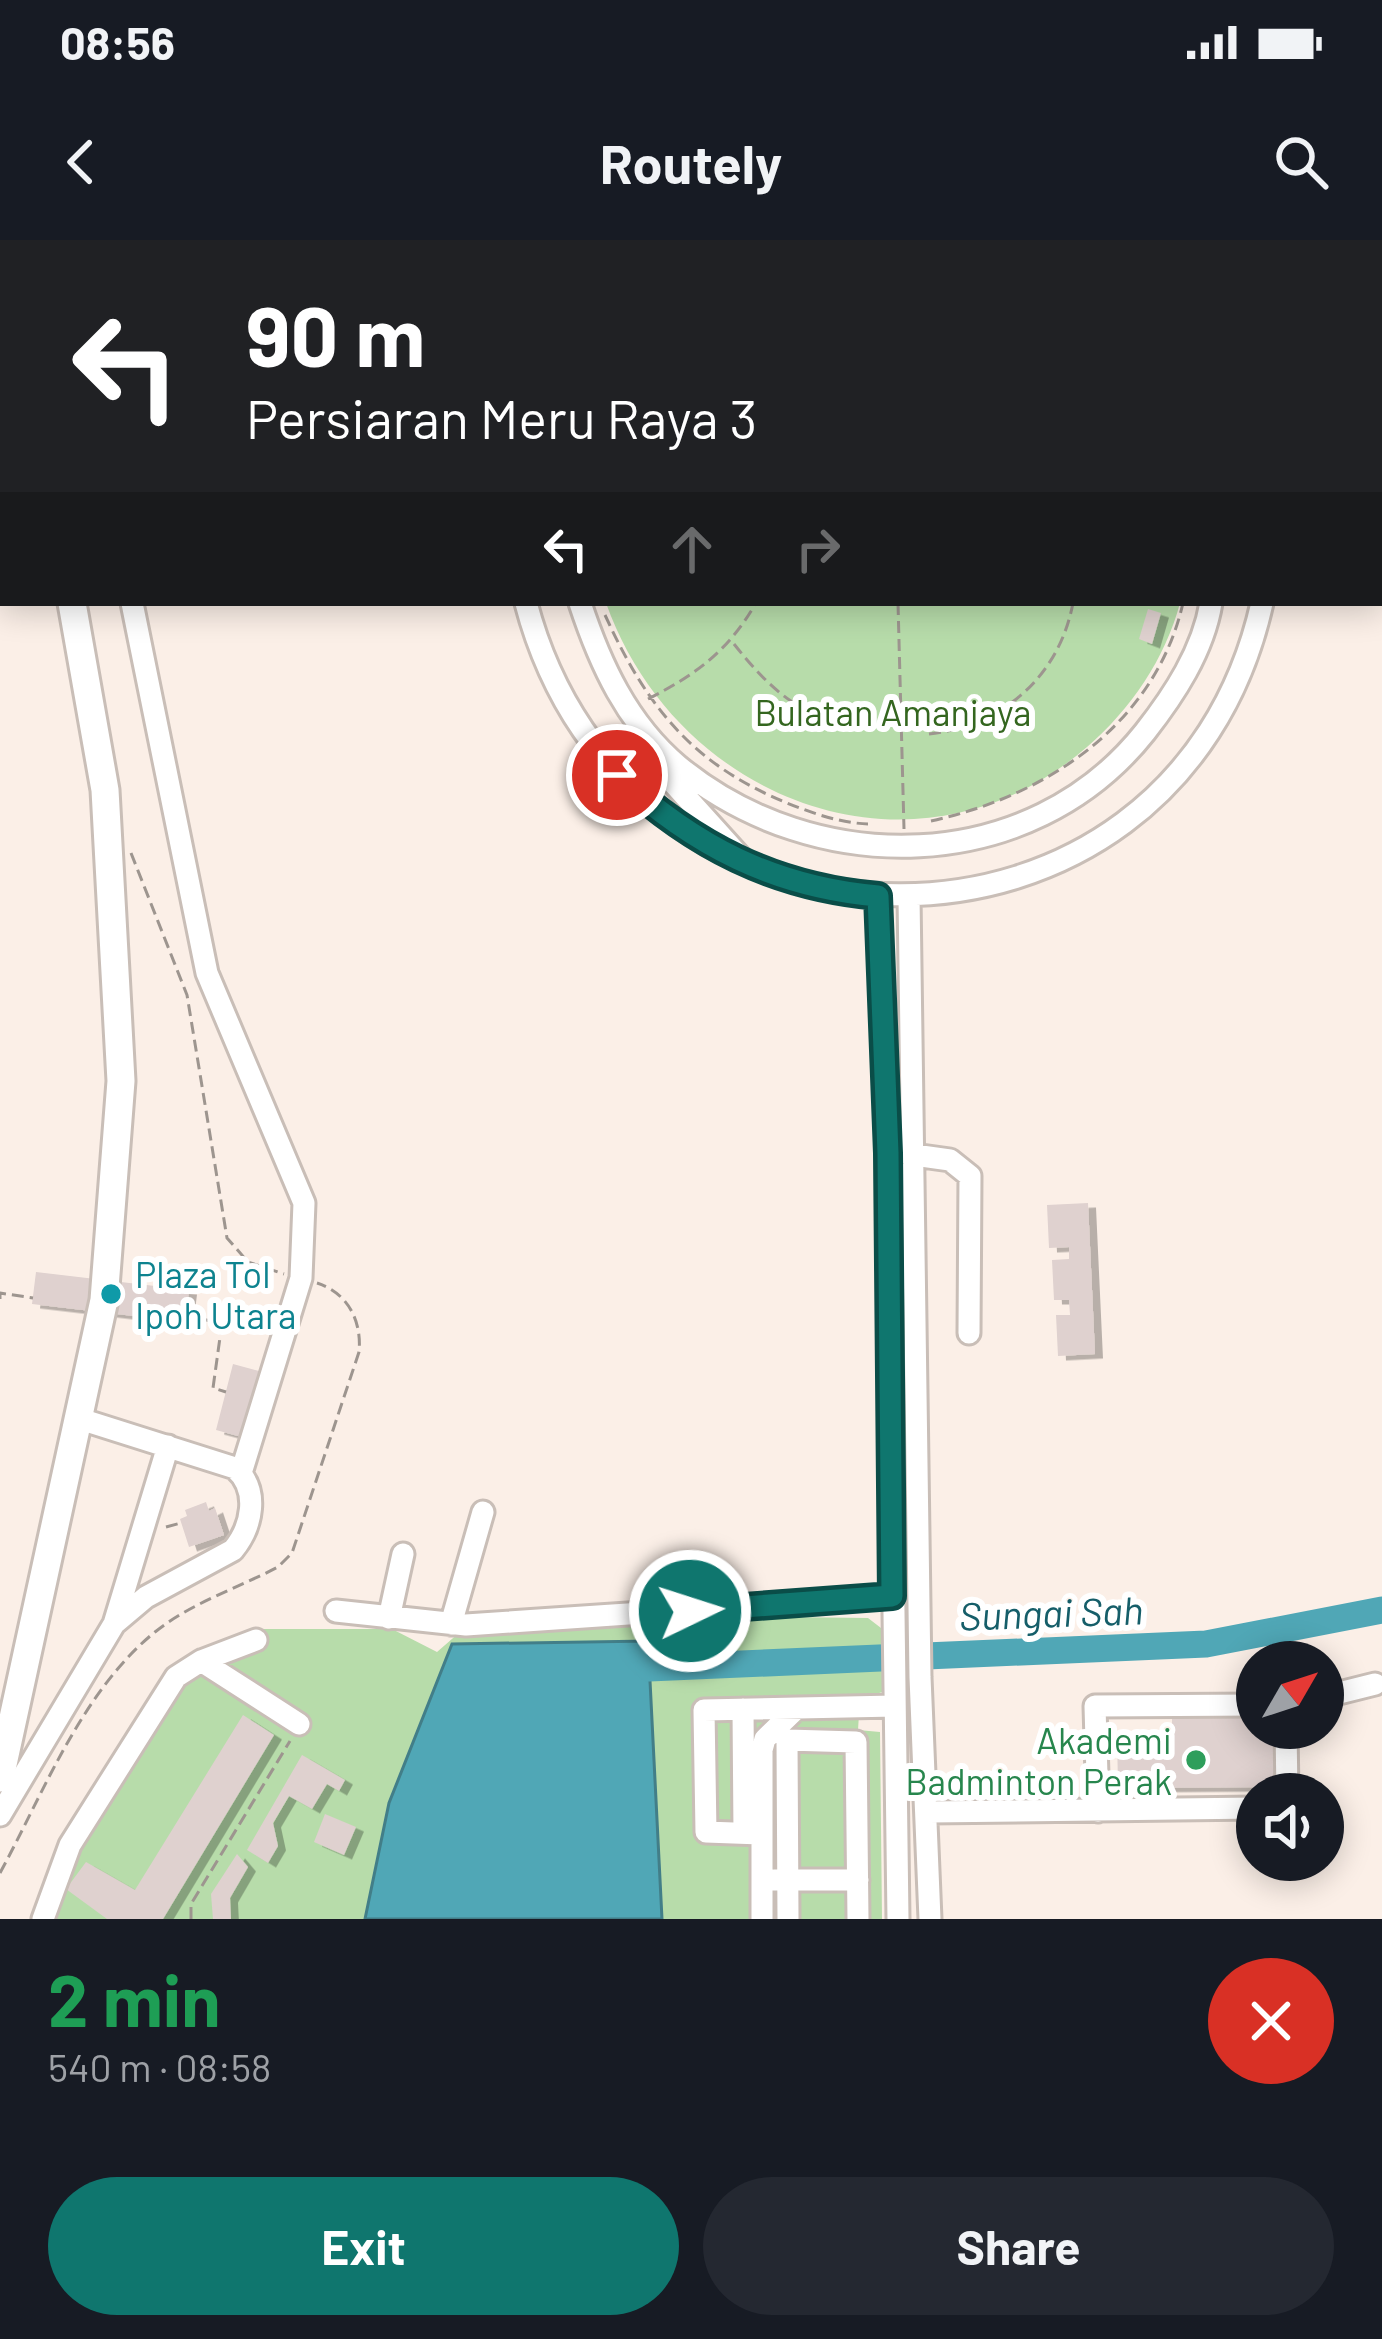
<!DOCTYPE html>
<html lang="en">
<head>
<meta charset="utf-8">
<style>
	body { margin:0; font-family:Barlow,sans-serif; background:#242831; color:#f1f3f6; height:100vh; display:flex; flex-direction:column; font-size:45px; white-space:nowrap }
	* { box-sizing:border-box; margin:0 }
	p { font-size:39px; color:#9ea1a6 }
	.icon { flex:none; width:66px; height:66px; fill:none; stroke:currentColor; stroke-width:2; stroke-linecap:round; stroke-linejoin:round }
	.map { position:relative; height:1679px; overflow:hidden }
	.panel { display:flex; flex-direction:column; background:#171b24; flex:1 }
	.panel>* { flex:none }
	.banner { position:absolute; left:0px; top:0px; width:1383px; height:366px; box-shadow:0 6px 30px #0003; background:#202124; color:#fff; overflow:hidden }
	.needle { width:78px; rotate:51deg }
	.tools { position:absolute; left:1236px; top:1401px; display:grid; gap:24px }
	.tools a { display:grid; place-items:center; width:108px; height:108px; border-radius:50%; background:#171b24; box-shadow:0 6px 30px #0003; font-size:60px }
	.pin { position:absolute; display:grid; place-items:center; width:102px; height:102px; color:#fff; margin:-51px; border:6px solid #fff; border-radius:50%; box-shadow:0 3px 12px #0007 }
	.me { position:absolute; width:132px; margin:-66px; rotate:86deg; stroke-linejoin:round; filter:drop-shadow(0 0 9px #0008) }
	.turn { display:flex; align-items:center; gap:42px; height:252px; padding:0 48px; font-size:54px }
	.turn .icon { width:156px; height:156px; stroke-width:2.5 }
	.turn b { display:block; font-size:84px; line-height:102px }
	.lanes { display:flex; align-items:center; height:114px; padding:0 48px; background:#0003; justify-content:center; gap:60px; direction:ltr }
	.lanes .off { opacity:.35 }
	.round { display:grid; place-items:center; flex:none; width:126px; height:126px; border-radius:63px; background:#242831 }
	.summary { display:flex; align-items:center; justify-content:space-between; height:204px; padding:0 48px }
	h1 { font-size:72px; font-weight:700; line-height:90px; color:#1e9e55 }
	.action { display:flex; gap:24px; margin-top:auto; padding:24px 48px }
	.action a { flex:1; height:138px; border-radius:72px; background:#0f766e; color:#fff; font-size:48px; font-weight:700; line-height:138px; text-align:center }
	.action a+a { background:#242831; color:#f1f3f6 }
	.status { display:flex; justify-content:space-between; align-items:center; height:84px; padding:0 60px; background:#171b24; direction:ltr }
	.status svg { height:33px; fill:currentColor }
	header { display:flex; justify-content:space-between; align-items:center; height:156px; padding:0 48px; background:#171b24; font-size:54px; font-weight:700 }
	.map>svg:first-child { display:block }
	.green { fill:#b7dcaa }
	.water { fill:#50a7b6; stroke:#427e88; stroke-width:3 }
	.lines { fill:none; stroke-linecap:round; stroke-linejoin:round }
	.river { stroke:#50a7b6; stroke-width:27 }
	.building { fill:#dfd1cf; filter:url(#shadow) }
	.minor-casing { stroke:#c9beb7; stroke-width:27 }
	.major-casing { stroke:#c9beb7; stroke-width:33 }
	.path { stroke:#9d958f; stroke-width:3; stroke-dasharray:12 6; stroke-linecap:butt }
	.minor { stroke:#fff; stroke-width:21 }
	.major { stroke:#fff; stroke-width:27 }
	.route-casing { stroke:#0a4d48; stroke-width:30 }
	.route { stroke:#0f766e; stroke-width:21 }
	.culture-dot { fill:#0f9aa8; stroke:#fff; stroke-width:4.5 }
	.leisure-dot { fill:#2e9e5b; stroke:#fff; stroke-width:4.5 }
	.labels { text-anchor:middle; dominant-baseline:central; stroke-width:12; stroke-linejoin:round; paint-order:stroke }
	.park-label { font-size:36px; fill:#34661f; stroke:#fff }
	.culture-label { font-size:36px; fill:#0d838f; stroke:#fff; text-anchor:start }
	.leisure-label { font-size:36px; fill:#27864d; stroke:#fff; text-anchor:end }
	.water-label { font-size:39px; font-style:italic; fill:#155e69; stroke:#fff }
</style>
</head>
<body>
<div class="status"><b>08:56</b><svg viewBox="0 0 49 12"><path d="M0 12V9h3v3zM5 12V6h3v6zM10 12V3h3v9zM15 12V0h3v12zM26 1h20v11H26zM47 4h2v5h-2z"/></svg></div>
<header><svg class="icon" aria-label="back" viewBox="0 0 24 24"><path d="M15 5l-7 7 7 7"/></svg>Routely<svg class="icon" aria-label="search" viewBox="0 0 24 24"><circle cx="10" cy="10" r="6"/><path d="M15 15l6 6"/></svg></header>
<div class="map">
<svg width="1382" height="1679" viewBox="0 0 1382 1679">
	<defs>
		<filter id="shadow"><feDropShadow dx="8" dy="4.5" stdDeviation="0" flood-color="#0004"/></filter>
	</defs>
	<rect width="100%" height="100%" fill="#fbefe7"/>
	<path class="green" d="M 606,363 L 1180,363 C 1165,419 1131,469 1087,507 C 918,654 677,563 606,363 Z
		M 713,1376 L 868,1378 L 881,1388 L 883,1452 L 860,1458 L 858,1490 L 880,1492 L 882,1679 L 32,1679 L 60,1605 L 165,1434 L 190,1414 L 263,1389 L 392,1389 L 437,1412 L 460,1392 Z"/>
	<path class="water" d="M 648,1401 L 662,1679 L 365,1679 L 389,1563 L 452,1404 Z"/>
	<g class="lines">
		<path class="river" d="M 649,1428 L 1206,1404 L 1382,1370"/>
	</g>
	<path class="building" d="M 1148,369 L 1161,373 L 1152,404 L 1139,399 Z
		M 1088,963 L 1095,1114 L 1058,1116 L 1056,1075 L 1070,1075 L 1069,1060 L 1054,1060 L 1052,1020 L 1069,1019 L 1069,1007 L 1049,1008 L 1047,965 Z
		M 36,1032 L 189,1050 L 185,1082 L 32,1064 Z
		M 233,1124 L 270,1134 L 253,1200 L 216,1190 Z
		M 206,1262 L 209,1271 L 215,1268 L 224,1295 L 189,1307 L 180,1279 L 187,1276 L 185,1270 Z
		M 1257,1471 L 1257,1488 L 1275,1488 L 1275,1547 L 1118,1548 L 1117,1493 L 1172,1492 L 1172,1472 Z
		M 243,1475 L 274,1495 L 163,1679 L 107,1679 L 66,1649 L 86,1622 L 135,1650 Z
		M 302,1515 L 345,1540 L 339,1551 L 327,1544 L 312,1569 L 289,1556 L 273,1583 L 278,1606 L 268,1623 L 247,1610 Z
		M 325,1574 L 356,1587 L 344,1615 L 314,1602 Z
		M 237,1614 L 248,1627 L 230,1658 L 231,1679 L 213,1679 L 211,1654 Z"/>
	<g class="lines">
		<g class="minor-casing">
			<path id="minor" d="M 15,0 L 17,3
				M 560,0 L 560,3
				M 1057,0 L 1062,3
				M 1085,0 L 1089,3
				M 1148,0 L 1151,3
				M 1287,0 L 1289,3
				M 1369,0 L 1371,3
				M 207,3 L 208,0
				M 223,3 L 223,0
				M 258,3 L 259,0
				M 285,3 L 287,0
				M 582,3 L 584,0
				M 631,3 L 635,0
				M 722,3 L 726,0
				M 1380,18 L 1382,21
				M 1380,129 L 1382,129
				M 1380,173 L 1382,173
				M 132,363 L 207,733 L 304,963 L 301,1038 L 241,1233
				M 526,363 C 627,749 1174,755 1262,363
				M 580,363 C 600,424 627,483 678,526 C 815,639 1030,637 1145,492 C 1174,455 1203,411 1211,363
				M 649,516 L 741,618
				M 878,656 L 888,913 L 898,1679
				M 909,656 L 920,1437 L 930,1679
				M 907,914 L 950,920 L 970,936 L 969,1093
				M 336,1371 L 466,1385 L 892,1356
				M 389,1378 L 403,1314
				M 114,1384 L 168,1206
				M 451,1384 L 483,1272
				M 201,1421 L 256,1400
				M 1323,1457 L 1375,1444
				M 743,1469 L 744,1593
				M 1286,1488 L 1287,1554
				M 1098,1571 L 1095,1466 L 1257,1465
				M 929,1572 L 1257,1568
				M 0,1575 L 114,1384 L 146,1357 L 233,1310 C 252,1287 260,1250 235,1228 L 77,1178
				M 761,1594 L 706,1592 L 704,1470 L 895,1466
				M 774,1640 L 858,1640
				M 43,1679 L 70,1605 L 176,1437 L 201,1421 L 299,1484
				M 762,1679 L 762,1510 L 765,1499 L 795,1470
				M 788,1679 L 787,1500 L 856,1502 L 858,1679"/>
		</g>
		<g class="major-casing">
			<path id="major" d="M 0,72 L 3,83
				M 1380,258 L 1382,258
				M 1380,283 L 1382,283
				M 0,1538 L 104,1060 L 121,841 L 105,550 L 72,363"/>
		</g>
		<path class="path" d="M 887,0 L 887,3
			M 1007,0 L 1014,3
			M 765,3 L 771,0
			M 898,363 L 904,589
			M 605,375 C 647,467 692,524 787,563 C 812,573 840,583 868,584
			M 734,404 C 769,448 806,485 865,483
			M 648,459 C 697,434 728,411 756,363
			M 929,494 C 1002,486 1059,437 1073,363
			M 931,581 C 1046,556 1155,485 1183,363
			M 131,613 L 187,755 L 227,998 L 248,1022 L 284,1034
			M 0,1059 L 0,1053 L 33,1058
			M 186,1076 L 222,1083 L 213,1148 L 226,1152
			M 166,1287 L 181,1283
			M 0,1633 C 44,1552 82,1451 155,1392 C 191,1363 238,1348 278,1327 L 292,1313 L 359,1112 C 362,1081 348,1053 317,1043
			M 191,1679 L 191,1664 L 290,1501"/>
		<use href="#minor" class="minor"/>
		<use href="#major" class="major"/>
	</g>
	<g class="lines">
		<g class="route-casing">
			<path id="route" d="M 617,535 C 694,606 774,647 878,656 L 888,913 L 892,1356 L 690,1371"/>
		</g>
		<use href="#route" class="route"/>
	</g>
	<circle class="culture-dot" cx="111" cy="1054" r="12"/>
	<circle class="leisure-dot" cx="1196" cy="1520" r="12"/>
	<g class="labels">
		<g class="park-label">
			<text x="893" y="471">Bulatan Amanjaya</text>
		</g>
		<g class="culture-label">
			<text x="135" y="1033">Plaza Tol<tspan x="135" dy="41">Ipoh Utara</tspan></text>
		</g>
		<g class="leisure-label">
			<text x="1172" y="1499">Akademi<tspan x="1172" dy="41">Badminton Perak</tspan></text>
		</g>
		<g class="water-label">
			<text transform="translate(1051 1372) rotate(-2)">Sungai Sah</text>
		</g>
	</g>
</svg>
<div class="tools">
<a><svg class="needle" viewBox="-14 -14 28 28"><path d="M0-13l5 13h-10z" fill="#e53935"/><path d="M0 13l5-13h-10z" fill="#9ea1a6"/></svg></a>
<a><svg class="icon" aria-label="sound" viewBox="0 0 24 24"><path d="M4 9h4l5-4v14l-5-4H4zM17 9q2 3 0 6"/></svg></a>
</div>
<div class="pin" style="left:617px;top:535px;background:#d93025"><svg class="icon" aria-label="arrive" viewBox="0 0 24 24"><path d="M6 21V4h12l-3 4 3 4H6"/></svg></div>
<svg class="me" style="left:690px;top:1371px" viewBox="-20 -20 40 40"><circle r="17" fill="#0f766e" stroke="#fff" stroke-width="3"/><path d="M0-11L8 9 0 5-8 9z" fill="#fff"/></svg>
<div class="banner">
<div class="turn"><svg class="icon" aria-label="left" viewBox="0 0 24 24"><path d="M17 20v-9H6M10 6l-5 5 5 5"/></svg><div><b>90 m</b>Persiaran Meru Raya 3</div></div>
<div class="lanes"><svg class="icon" aria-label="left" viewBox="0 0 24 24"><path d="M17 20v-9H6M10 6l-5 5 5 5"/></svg><svg class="icon off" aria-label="ahead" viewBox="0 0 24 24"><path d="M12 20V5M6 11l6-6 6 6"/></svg><svg class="icon off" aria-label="right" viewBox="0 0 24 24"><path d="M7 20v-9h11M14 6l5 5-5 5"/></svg></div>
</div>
</div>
<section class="panel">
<div class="summary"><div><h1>2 min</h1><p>540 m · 08:58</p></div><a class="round" style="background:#d93025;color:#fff"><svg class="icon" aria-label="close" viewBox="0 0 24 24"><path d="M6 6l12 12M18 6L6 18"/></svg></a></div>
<div class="action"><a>Exit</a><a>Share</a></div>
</section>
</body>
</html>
